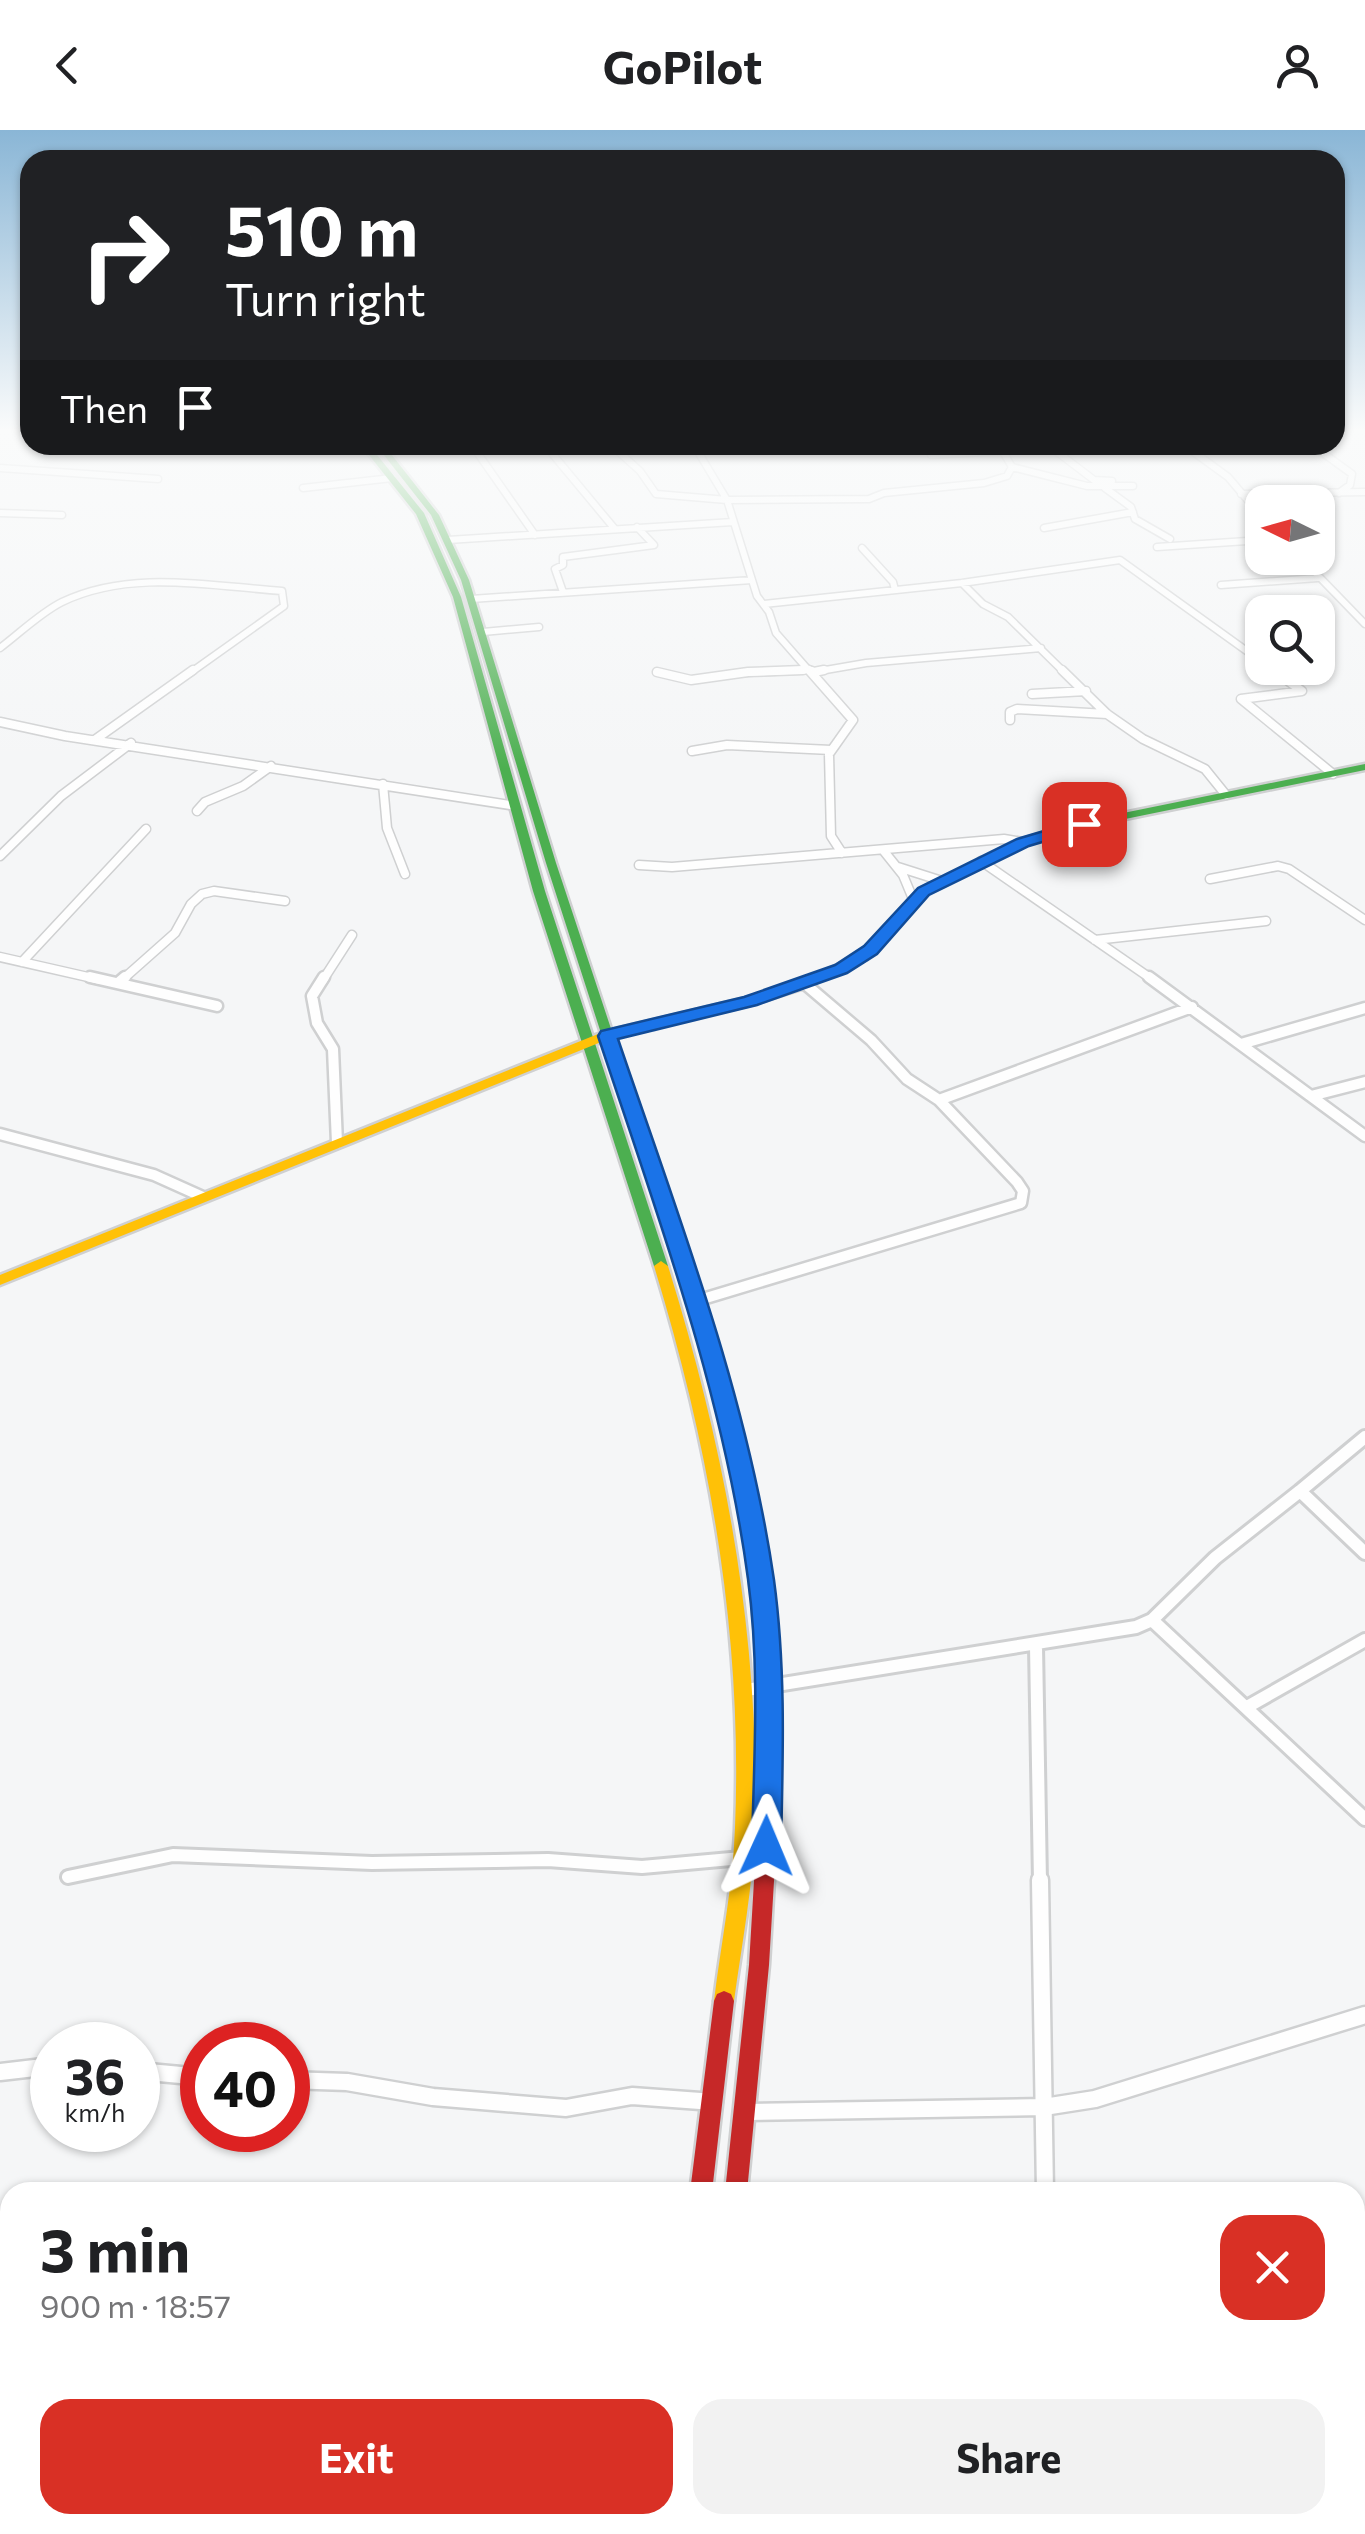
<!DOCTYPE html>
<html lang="en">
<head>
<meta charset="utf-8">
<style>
	body { margin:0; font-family:Commissioner,sans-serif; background:#f2f2f2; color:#202124; height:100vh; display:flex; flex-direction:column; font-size:38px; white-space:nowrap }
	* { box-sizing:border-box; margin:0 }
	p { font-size:32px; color:#757577 }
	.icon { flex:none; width:55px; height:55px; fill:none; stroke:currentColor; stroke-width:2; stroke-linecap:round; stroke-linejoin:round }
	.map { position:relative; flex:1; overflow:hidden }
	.side { position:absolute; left:0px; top:2052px; width:1365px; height:352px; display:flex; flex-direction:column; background:#fff; border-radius:30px 30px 0 0; box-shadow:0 2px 8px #0004 }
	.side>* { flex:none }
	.guide { position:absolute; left:20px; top:20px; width:1325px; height:305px; border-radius:30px; box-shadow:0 2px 8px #0004; background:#202124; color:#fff; overflow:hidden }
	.needle { width:65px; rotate:275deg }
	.controls { position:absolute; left:1245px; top:355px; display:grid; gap:20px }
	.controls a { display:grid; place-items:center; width:90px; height:90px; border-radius:20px; background:#fff; box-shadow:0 2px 8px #0004; font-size:50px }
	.speed { position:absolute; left:30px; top:1892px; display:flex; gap:20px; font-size:50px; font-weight:700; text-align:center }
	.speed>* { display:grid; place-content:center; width:130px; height:130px; border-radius:50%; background:#fff; box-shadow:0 2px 8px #0004; line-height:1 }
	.speed small { font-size:25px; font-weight:400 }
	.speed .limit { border:15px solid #d22; background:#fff; color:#111 }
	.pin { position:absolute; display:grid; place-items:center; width:85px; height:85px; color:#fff; margin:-42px; border-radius:20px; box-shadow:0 5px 15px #0006 }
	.me { position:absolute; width:110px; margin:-55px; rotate:1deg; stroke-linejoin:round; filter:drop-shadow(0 0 8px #0008) }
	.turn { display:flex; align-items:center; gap:35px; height:210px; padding:0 40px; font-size:45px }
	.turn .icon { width:130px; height:130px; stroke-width:2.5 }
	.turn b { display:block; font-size:70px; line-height:85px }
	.then { display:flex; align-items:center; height:95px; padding:0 40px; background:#0003; gap:20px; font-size:38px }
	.round { display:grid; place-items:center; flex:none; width:105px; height:105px; border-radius:30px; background:#f2f2f2 }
	.overview { display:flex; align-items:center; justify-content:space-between; height:170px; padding:0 40px }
	h1 { font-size:60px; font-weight:700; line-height:75px }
	.cta { display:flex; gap:20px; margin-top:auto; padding:20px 40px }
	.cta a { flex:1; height:115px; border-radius:30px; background:#d93025; color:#fff; font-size:40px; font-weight:700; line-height:115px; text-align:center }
	.cta a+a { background:#f2f2f2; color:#202124 }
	header { display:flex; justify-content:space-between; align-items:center; height:130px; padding:0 40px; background:#fff; font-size:45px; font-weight:700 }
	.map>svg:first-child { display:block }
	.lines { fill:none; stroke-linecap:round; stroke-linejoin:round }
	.street-far4-casing { stroke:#cfd0d1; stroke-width:9 }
	.street-far3-casing { stroke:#cfd0d1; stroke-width:11 }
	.street-far2-casing { stroke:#cfd0d1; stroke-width:15 }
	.street-far1-casing { stroke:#cfd0d1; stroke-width:18 }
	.street-casing { stroke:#cfd0d1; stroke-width:21 }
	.fast-casing { stroke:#cfd0d1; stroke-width:5 }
	.slow-casing { stroke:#cfd0d1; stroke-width:5 }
	.jam-casing { stroke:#cfd0d1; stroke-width:5 }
	.street-far4 { stroke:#fefefe; stroke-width:6 }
	.street-far3 { stroke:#fefefe; stroke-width:8 }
	.street-far2 { stroke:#fefefe; stroke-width:10 }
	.street-far1 { stroke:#fefefe; stroke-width:12 }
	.street { stroke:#fefefe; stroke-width:16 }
	.fast { fill:#4caf50; fill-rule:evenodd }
	.slow { fill:#ffc107; fill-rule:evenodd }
	.jam { fill:#c62828; fill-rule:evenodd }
	.route { fill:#1a73e8; stroke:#114b97; stroke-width:2.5 }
</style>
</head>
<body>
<header><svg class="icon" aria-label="back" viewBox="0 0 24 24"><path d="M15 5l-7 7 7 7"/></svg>GoPilot<svg class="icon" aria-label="person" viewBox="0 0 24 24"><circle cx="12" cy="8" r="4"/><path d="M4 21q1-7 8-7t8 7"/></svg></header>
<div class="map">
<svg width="1365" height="2404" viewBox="0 0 1365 2404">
	<rect width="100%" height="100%" fill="#f5f6f7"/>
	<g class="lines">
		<g class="street-far4-casing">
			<path id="street-far4" d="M 472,315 L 535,405
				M 545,315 L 614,398
				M 611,315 L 640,341 L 656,364 L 727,370 L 869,369 L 884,363 L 984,353 L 1007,346 L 1012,337 L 999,315
				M 694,315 L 727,370 L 757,466 L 769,482 L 776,503 L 811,543
				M 1048,315 L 1094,350 L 1112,351
				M 1184,315 L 1228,347 L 1262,387
				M 1312,315 L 1352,344 L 1350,355 L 1339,363
				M 931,325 L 1002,321
				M 1012,337 L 1087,356 L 1133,356
				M 0,338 L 158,349
				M 303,358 L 392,348
				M 1105,358 L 1131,377 L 1135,389 L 1170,409
				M 1241,364 L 1365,362
				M 0,383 L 62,385
				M 1044,398 L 1133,382
				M 448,410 L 733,392
				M 1157,417 L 1262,410
				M 862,418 L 893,452 L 895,460
				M 1301,428 L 1365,494
				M 962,453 L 983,474 L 1008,487 L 1065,543
				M 1221,455 L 1318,448
				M 563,462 L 555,439 L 563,435 L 563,427 L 654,415 L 637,397
				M 471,469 L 752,450
				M 764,474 L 962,453 L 1120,430 L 1262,532
				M 483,502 L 539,497
				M 0,518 C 20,503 40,483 62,472 C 130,439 210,456 282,461 L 284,476 L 190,543
				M 1270,538 L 1277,543
				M 814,542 L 866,533 L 1041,518
				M 743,543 L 812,540"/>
		</g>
		<g class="street-far3-casing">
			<path id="street-far3" d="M 809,540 L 853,590 L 829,624 L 831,706 L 842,723
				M 1062,540 L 1107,584 L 1143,609 L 1205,639 L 1226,665
				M 1273,540 L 1302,561 L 1241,569 L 1333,644
				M 657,542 L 691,550 L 748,542 L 803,540
				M 814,542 L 824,540
				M 1032,564 L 1086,561
				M 1010,590 L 1010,582 L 1017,579 L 1107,584
				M 0,592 L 65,606 L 516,676
				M 96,609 L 193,540
				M 692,621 L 727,615 L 831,620
				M 383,654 L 387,698 L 405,744
				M 197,681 L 205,672 L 243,656 L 271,636
				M 883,720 L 903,745 L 913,769
				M 0,726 L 61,666 L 131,613
				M 981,731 L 1153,850
				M 639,735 L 672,737 L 1004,709 L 1023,712
				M 898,737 L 942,751
				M 1210,749 L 1278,736 L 1289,739 L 1365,790
				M 1095,810 L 1266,791
				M 0,827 L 101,850
				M 22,832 L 146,699
				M 122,850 L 175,803 L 191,774 L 202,764 L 214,761 L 285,771
				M 323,850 L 352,805"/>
		</g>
		<g class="street-far2-casing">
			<path id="street-far2" d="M 90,847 L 217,876
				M 324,847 L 312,866 L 317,893 L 333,919 L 337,1013
				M 1149,847 L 1365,1006
				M 118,853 L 125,847
				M 1241,914 L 1365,878
				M 1311,966 L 1365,952
				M 939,970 L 1192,877
				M 0,1004 L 154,1045 L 203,1067
				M 696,1171 L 1021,1073 L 1023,1061 L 1017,1052 L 939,970 L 907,949 L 871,910 L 804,853"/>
		</g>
		<g class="street-far1-casing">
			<path id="street-far1" d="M 1300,1361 L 1365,1307
				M 1152,1490 L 1215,1428 L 1300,1361 L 1365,1423
				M 1036,1516 L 1040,1752
				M 746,1560 L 1136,1497 L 1152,1490 L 1365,1689
				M 1247,1577 L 1365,1510
				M 68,1747 L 173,1725 L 372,1733 L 548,1730 L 642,1737 L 742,1728"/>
		</g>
		<g class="street-casing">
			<path id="street" d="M 1040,1750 L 1045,2062
				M 138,1941 L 202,1947
				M 0,1942 L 52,1936
				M 288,1950 L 347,1952 L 433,1967 L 566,1978 L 632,1966 L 714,1972
				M 744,1982 L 1044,1977 L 1095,1969 L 1365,1885
				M 581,2395 L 622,2404"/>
		</g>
		<g class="fast-casing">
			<path id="fast" d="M 361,315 L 369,315 L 424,383 L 461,467 L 545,761 L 668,1136 L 666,1139 L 661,1141 L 654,1136 L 533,761 L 453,467 L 416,384 Z
				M 376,315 L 384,315 L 439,385 L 469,450 L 556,733 L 708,1191 L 706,1195 L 696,1195 L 694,1191 L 546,733 L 461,450 L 431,385 Z
				M 1365,634 L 1365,640 L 1086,697 L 1027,714 L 928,763 L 867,829 L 804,858 L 800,859 L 794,855 L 859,825 L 920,759 L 1019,710 L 1084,691 Z
				M 688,2395 L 714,2395 L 713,2404 L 687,2404 Z"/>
		</g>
		<g class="slow-casing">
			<path id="slow" d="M 800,851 L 804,852 L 804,858 L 754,874 L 611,908 L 0,1155 L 0,1145 L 603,902 L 746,868 Z
				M 661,1131 L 668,1136 C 725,1319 760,1505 755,1697 C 753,1756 742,1813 734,1871 L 731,1878 L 724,1881 L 717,1878 L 714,1871 C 721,1813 733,1756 735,1698 C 743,1505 710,1319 654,1136 Z
				M 701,1186 L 708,1191 C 731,1267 750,1344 763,1422 C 776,1503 778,1585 779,1667 L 776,1673 L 769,1675 L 762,1673 L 759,1667 C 760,1585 758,1503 746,1422 C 734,1344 715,1267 694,1191 Z
				M 647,2395 L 673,2395 L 672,2404 L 646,2404 Z"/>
		</g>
		<g class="jam-casing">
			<path id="jam" d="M 769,1659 L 776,1661 L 779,1667 L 769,1835 L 747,2062 L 725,2062 L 749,1835 L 759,1667 L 762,1661 Z
				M 724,1861 L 731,1864 L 734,1871 L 712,2062 L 690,2062 L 714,1871 L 717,1864 Z"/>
		</g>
		<use href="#street-far4" class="street-far4"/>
		<use href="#street-far3" class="street-far3"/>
		<use href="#street-far2" class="street-far2"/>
		<use href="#street-far1" class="street-far1"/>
		<use href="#street" class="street"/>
		<use href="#fast" class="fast"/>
		<use href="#slow" class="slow"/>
		<use href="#jam" class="jam"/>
	</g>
	<linearGradient id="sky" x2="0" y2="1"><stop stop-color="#8ab6d6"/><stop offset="0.47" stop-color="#fafbfb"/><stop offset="1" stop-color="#fafbfb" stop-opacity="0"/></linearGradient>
	<rect width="1365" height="639" fill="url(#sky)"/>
	<path class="route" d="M 1084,689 L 1089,691 L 1089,698 L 1029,716 L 929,765 L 877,824 L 847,843 L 757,875 L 618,909 C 678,1086 747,1263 774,1450 C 786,1538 783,1627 781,1716 L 777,1725 L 766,1729 L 756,1725 L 752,1716 C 754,1627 760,1538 748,1449 C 723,1262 657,1084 598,906 L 601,901 L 744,867 L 835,835 L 864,816 L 918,758 L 1017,709 Z"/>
</svg>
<div class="controls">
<a><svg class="needle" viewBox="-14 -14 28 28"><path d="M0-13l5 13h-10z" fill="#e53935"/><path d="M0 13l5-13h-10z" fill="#757577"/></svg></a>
<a><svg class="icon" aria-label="search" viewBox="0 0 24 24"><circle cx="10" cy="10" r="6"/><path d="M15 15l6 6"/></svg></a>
</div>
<div class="speed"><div>36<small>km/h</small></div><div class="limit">40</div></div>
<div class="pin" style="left:1084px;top:694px;background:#d93025"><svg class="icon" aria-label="arrive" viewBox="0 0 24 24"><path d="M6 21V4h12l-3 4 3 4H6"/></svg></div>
<svg class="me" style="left:766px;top:1716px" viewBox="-20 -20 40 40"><path d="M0-17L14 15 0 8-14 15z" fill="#1a73e8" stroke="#fff" stroke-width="4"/></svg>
<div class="guide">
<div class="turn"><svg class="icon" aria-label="right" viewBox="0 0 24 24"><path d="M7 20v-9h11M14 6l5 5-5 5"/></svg><div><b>510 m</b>Turn right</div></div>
<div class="then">Then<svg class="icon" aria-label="arrive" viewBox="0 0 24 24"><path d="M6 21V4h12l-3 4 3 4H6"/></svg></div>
</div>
<section class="side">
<div class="overview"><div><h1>3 min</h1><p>900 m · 18:57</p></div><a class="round" style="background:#d93025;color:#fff"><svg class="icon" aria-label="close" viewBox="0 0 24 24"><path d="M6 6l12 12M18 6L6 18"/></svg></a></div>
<div class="cta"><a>Exit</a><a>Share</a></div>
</section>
</div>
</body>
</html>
